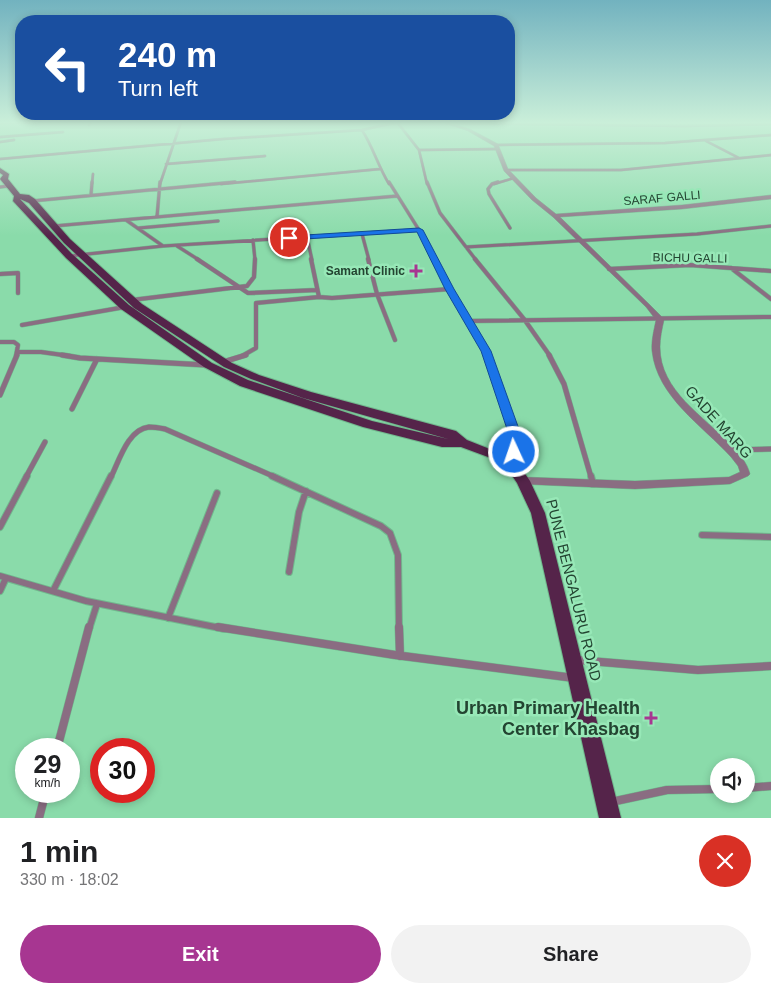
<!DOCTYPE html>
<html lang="en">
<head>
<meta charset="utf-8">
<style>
	body { margin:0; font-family:Arial,sans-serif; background:#f2f2f2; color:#202124; height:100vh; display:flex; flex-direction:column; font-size:19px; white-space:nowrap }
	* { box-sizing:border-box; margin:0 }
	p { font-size:16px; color:#757577 }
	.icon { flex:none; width:28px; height:28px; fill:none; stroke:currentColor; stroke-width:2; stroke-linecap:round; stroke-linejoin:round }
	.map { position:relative; height:818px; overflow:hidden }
	.side { display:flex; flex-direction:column; background:#fff; flex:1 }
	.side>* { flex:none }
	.banner { position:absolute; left:15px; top:15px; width:500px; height:105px; border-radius:20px; box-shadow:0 2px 8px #0003; background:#1a4fa0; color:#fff; overflow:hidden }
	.tools { position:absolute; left:710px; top:758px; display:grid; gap:10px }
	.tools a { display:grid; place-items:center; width:45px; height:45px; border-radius:50%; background:#fff; box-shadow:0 2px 8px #0003; font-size:25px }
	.speed { position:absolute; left:15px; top:738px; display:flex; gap:10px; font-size:25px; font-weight:700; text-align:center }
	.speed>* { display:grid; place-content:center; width:65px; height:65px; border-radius:50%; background:#fff; box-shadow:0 2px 8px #0003; line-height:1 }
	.speed small { font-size:12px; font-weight:400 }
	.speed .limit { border:8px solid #d22; background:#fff; color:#111 }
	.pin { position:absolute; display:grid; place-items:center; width:42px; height:42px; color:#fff; margin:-21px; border:2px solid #fff; border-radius:50%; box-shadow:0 1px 5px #0007 }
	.me { position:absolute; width:55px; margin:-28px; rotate:357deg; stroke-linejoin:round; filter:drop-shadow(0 0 4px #0008) }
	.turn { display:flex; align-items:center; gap:18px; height:105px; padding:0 20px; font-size:22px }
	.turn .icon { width:65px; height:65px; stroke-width:2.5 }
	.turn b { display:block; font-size:35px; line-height:42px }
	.round { display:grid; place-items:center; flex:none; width:52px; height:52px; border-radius:26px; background:#f2f2f2 }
	.summary { display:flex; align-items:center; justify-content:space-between; height:85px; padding:0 20px }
	h1 { font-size:30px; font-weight:600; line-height:38px }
	.action { display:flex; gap:10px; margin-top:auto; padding:10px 20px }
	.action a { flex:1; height:58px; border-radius:30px; background:#a73691; color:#fff; font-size:20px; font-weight:600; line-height:58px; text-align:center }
	.action a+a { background:#f2f2f2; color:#202124 }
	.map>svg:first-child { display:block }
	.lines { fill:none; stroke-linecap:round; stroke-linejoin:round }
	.minor-far5-casing { stroke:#71b78d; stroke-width:3 }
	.minor-far4-casing { stroke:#71b78d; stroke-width:4 }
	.minor-far3-casing { stroke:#71b78d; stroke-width:5 }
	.minor-far2-casing { stroke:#71b78d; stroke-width:6 }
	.minor-far1-casing { stroke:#71b78d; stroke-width:8 }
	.minor-casing { stroke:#71b78d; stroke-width:9 }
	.tertiary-casing { stroke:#71b78d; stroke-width:1 }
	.primary-casing { stroke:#71b78d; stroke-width:2 }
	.minor-far5 { stroke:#8a6d82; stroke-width:2.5 }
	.minor-far4 { stroke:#8a6d82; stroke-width:3 }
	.minor-far3 { stroke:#8a6d82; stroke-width:4 }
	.minor-far2 { stroke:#8a6d82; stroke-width:5 }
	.minor-far1 { stroke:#8a6d82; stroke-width:6 }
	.minor { stroke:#8a6d82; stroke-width:8 }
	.tertiary { fill:#8a6d82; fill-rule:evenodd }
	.primary { fill:#55244a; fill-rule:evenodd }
	.route { fill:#1a73e8; stroke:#114b97 }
	.poi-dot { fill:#a73691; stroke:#97e8b7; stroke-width:2 }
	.labels { text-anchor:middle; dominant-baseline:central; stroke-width:5; stroke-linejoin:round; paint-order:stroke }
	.far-street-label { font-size:12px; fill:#234431; stroke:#97e8b7 }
	.far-poi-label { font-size:12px; font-weight:bold; fill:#234431; stroke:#97e8b7; text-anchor:end }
	.street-label { font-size:15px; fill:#234431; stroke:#97e8b7 }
	.near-poi-label { font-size:18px; font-weight:bold; fill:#234431; stroke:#97e8b7; text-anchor:end }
</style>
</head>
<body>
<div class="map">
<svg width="771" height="818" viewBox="0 0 771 818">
	<rect width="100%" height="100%" fill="#8adbaa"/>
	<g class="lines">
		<g class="minor-far5-casing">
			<path id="minor-far5" d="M 397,122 L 419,150 L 427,184
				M 0,123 L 36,122
				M 447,123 L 684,126 L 771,124
				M 89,125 L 91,122
				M 0,137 L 63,132
				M 706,141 L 739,158
				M 0,142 L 14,140
				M 496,145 L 665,143 L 771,135
				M 419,150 L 497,149
				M 0,159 L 223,139 L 362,130
				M 166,164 L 265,156
				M 506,170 L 621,170 L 771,155
				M 92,184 L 93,174
				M 160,184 L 181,122
				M 221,184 L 380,169
				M 389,184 C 378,166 373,147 362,130 L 398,122
				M 494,184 L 514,178"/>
		</g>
		<g class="minor-far4-casing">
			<path id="minor-far4" d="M 389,182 L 419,230 L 435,260
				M 427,182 L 440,213 L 476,260
				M 498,182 L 492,184 L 488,189 L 489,194 L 510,228
				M 0,187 L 8,186
				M 91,195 L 92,182
				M 32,201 L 235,182
				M 157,217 L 160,182
				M 126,220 L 163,246
				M 54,226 L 397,196
				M 139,228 L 218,221
				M 362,234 L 369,260
				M 307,237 L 312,260
				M 253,240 L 255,260
				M 177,246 L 199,260
				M 466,247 L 697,234 L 771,226
				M 69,256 L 163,246 L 419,230"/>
		</g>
		<g class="minor-far3-casing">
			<path id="minor-far3" d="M 197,259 L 248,293 L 317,290
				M 311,259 L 319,297 L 332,298 L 450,289
				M 368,259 L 377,294 L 395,340
				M 434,259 L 488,356
				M 475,259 L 524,319 L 550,356
				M 731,268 L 771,299
				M 609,269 L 690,265 L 771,271
				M 0,274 L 18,273 L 18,293
				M 132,300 L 247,286 L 254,277 L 255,259
				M 468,321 L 771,317
				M 22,325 L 125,307
				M 0,342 L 14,342 L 18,345 L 16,356
				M 18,352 L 41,352 L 70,356
				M 242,356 L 256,348 L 256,303 L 319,297"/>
		</g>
		<g class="minor-far2-casing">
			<path id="minor-far2" d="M 62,355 L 80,358 L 206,365
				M 487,355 L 514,432 L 516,442 L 510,462
				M 549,355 L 564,384 L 591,477
				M 223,362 L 246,355
				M 0,395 L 17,355
				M 72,409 L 97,359
				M 730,450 L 771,449
				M 26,477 L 45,442
				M 111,477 C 119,461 128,429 149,427 C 154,427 160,428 165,429 L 275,477"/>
		</g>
		<g class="minor-far1-casing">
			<path id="minor-far1" d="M 272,476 L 381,526 L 390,533 L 398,555 L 399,629
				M 591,476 L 593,484
				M 0,527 L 27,476
				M 702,535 L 771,537
				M 289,572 L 299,512 L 306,491
				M 0,576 L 86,601 L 225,629
				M 0,591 L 6,578
				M 53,591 L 111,476
				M 168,618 L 217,493
				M 89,629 L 97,604"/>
		</g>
		<g class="minor-casing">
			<path id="minor" d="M 218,627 L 395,655 L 574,678
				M 399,627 L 400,656
				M 577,660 L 698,670 L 771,666
				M 57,749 L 89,627
				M 746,788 L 771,786
				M 611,802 L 667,790 L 719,789
				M 39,818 L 46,791"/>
		</g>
		<g class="tertiary-casing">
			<path id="tertiary" d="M 441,122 L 447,122 L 470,129 L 498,144 L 508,169 L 536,198 L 556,214 L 682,205 L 771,195 L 771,199 L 682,209 L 560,217 L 650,305 L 663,318 L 664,320 C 662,329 660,338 660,347 C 660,391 704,416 731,445 C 739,454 747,462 750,474 L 748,476 L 730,484 L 635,489 L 519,484 L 518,481 L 519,478 L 523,477 L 635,481 L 729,477 L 740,472 L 738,466 L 731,457 C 702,425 657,397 652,351 C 651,341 654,330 656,320 L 646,307 L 553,217 L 532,200 L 504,171 L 494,146 L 468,131 Z"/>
		</g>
		<g class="primary-casing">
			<path id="primary" d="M 0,168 L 9,174 L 8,179 L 20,194 L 29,195 L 35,199 L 70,239 L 142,304 L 232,363 L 259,375 L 311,392 L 456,431 L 467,440 L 515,459 L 530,481 L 545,513 L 621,818 L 599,818 L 531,513 L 517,483 L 505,465 L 488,457 L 461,447 L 442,447 L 363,427 L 240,386 L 204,367 L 121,309 L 66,258 L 13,201 L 14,196 L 0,179 L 3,175 L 0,173 ZM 20,199 L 29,203 L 64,243 L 134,308 L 224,367 L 251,379 L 303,398 L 448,439 L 372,421 L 248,380 L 212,363 L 129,305 L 72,254 Z"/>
		</g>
		<use href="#minor-far5" class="minor-far5"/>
		<use href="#minor-far4" class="minor-far4"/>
		<use href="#minor-far3" class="minor-far3"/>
		<use href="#minor-far2" class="minor-far2"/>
		<use href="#minor-far1" class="minor-far1"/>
		<use href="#minor" class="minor"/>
		<use href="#tertiary" class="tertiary"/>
		<use href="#primary" class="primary"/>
	</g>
	<linearGradient id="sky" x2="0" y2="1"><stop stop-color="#72b2bf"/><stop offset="0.52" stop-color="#caefd9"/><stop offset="1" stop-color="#caefd9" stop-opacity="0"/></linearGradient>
	<rect width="771" height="236" fill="url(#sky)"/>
	<path class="route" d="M 419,228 L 423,230 L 454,289 L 491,351 L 520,432 L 522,442 L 518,455 L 514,456 L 508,452 L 510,442 L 508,432 L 481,351 L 445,289 L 417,232 L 289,240 L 285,238 L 289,236 Z"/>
	<g class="poi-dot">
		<path d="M413.5 263.5h5v5h5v5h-5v5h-5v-5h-5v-5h5z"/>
		<path d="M648.5 710.5h5v5h5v5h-5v5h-5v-5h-5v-5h5z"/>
	</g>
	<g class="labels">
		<g class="far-street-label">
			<text transform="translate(662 198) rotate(-5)">SARAF GALLI</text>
			<text transform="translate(690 258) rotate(1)">BICHU GALLI</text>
		</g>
		<g class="far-poi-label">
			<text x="405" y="271">Samant Clinic</text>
		</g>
		<g class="street-label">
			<text transform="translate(719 422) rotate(48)">GADE MARG</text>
			<text transform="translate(574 590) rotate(76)">PUNE BENGALURU ROAD</text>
		</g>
		<g class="near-poi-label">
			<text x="640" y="708">Urban Primary Health<tspan x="640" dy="21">Center Khasbag</tspan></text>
		</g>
	</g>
</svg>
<div class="tools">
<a><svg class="icon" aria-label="sound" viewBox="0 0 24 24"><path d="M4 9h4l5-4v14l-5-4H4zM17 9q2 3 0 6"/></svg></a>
</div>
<div class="speed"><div>29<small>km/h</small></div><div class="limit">30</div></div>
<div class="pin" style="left:289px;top:238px;background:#d93025"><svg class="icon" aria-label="arrive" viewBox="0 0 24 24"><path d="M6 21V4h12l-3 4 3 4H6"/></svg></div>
<svg class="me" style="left:514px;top:452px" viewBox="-20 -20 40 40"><circle r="17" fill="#1a73e8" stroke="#fff" stroke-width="3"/><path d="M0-11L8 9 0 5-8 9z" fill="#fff"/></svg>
<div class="banner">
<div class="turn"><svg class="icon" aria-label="left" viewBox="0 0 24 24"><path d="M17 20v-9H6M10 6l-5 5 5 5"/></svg><div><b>240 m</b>Turn left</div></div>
</div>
</div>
<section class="side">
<div class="summary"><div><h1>1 min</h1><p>330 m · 18:02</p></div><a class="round" style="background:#d93025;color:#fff"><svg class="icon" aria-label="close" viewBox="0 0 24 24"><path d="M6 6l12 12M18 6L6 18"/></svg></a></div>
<div class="action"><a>Exit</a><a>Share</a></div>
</section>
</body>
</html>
